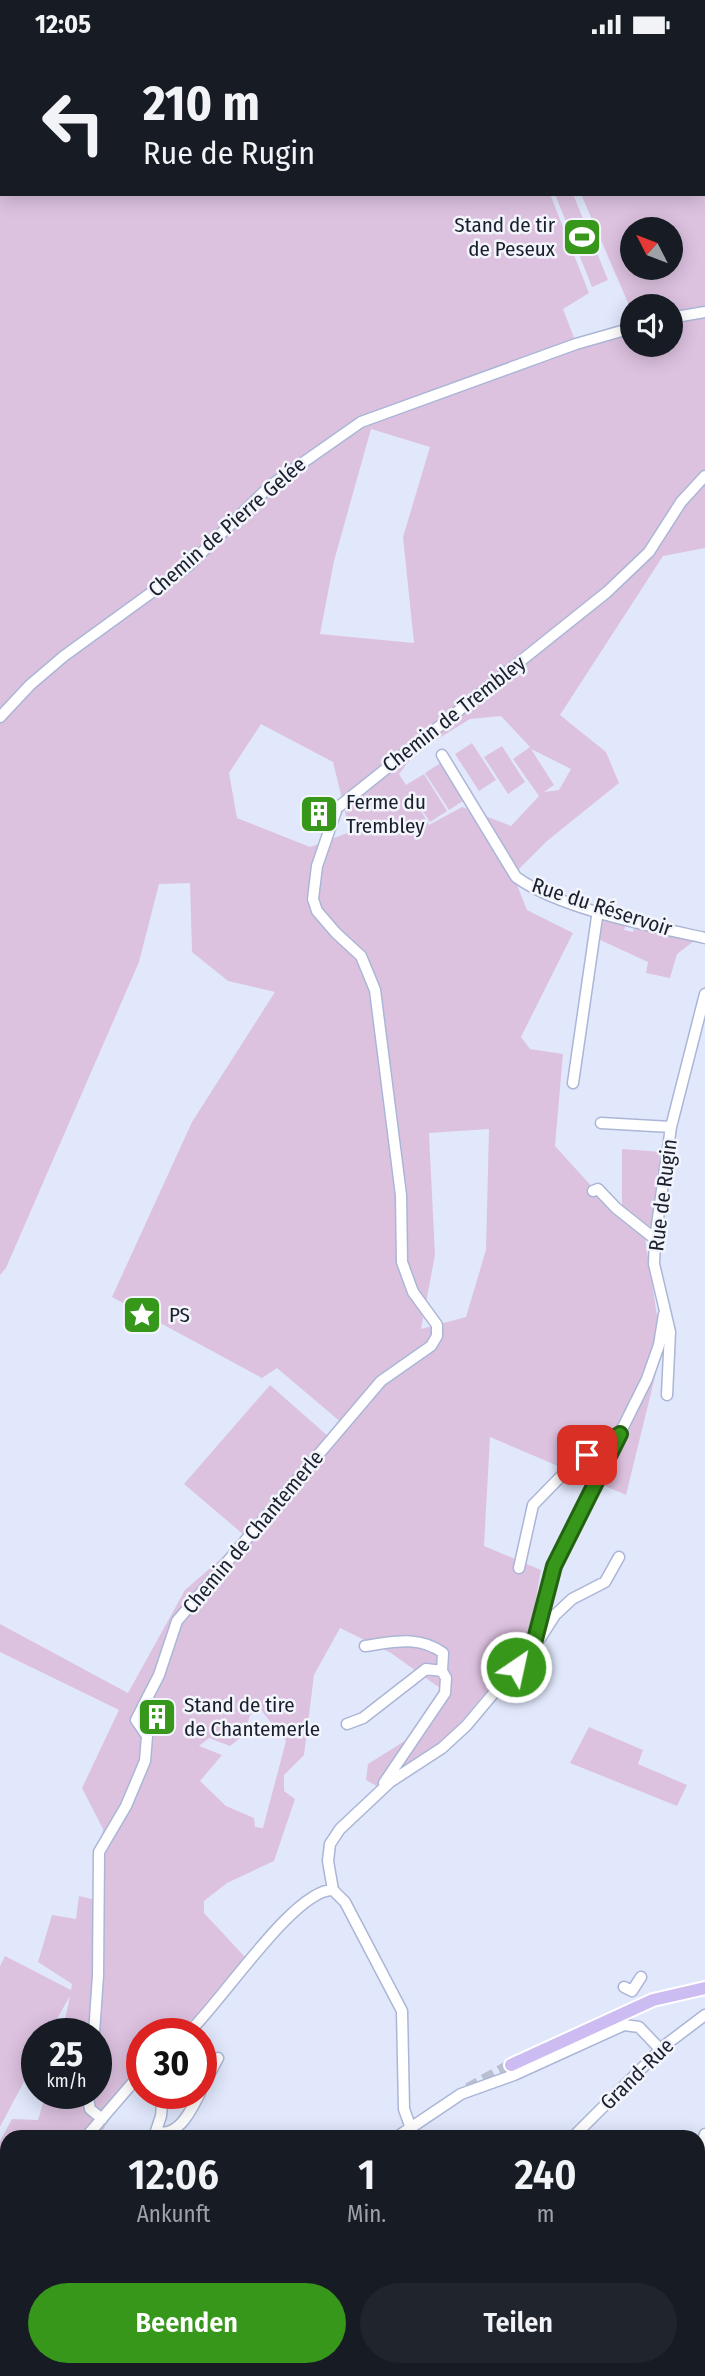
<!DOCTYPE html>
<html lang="de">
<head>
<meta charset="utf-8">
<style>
	body { margin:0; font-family:"Fira Sans Condensed",sans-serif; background:#20242c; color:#f1f3f6; height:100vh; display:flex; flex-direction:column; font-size:26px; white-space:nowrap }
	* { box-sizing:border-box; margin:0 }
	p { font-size:23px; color:#9ea1a6 }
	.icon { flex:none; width:38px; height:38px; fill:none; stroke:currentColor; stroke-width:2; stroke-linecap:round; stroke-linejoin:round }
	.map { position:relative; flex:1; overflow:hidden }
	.drawer { position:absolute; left:0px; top:2081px; width:705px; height:247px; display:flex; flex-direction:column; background:#171b24; border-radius:21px 21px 0 0; box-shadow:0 4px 18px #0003 }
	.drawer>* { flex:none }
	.banner { position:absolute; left:0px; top:0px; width:705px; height:147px; box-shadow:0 4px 18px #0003; background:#171b24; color:#f1f3f6; overflow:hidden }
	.needle { width:46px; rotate:312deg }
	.tools { position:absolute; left:620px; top:168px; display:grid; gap:14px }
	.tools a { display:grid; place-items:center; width:63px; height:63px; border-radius:50%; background:#171b24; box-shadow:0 4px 18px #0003; font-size:35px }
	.speed { position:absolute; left:21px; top:1969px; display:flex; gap:14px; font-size:35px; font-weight:700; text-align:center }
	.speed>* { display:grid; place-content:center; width:91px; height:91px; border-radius:50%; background:#171b24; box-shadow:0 4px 18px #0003; line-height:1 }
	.speed small { font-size:18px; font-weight:400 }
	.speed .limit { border:10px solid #d22; background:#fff; color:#111 }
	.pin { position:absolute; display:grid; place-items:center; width:60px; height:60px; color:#fff; margin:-30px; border-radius:14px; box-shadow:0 4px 10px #0006 }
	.me { position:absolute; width:77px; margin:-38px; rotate:34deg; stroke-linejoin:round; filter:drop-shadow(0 0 5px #0008) }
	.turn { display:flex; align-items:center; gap:24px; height:147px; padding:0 28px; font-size:32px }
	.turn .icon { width:91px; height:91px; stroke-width:2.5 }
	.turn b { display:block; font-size:49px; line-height:60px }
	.eta { display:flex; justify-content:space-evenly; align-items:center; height:119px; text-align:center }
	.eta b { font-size:42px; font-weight:600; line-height:49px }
	.button { display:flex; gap:14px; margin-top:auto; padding:14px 28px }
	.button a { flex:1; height:80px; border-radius:42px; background:#36971a; color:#fff; font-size:28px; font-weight:600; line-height:80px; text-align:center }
	.button a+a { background:#20242c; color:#f1f3f6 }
	.status { display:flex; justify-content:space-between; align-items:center; height:49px; padding:0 35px; background:#171b24; direction:ltr }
	.status svg { height:19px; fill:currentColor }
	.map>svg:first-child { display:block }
	.green { fill:#ddc2e0; fill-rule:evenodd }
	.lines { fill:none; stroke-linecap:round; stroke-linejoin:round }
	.major-tunnel { stroke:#b9c0d2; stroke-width:12; stroke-dasharray:12 6; stroke-linecap:butt }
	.minor-casing { stroke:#abb6d7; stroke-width:13 }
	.major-casing { stroke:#fff; stroke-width:16 }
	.minor { stroke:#fff; stroke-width:10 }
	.major { stroke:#cdbcf2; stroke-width:12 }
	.route-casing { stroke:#236211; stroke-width:18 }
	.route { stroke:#36971a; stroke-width:12 }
	.labels { text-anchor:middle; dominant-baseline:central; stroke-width:5; stroke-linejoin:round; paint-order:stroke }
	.poi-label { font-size:21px; fill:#1b1f2b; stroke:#f3f5fc; text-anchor:start }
	.street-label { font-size:21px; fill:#1b1f2b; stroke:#f3f5fc }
</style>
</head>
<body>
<div class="status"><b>12:05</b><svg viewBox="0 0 49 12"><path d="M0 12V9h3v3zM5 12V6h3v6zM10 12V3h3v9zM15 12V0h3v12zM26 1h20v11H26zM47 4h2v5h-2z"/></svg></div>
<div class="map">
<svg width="705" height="2327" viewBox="0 0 705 2327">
	<rect width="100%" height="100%" fill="#e1e8fc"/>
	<path class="green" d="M 0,0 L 491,0 L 2,2 L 2,145 L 550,145 L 589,244 L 563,260 L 578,299 L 632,281 L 632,296 L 670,296 L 670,257 L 632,257 L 632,263 L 581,145 L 704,145 L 704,2 L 519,0 L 705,0 L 705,499 L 663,507 L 560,666 L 606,703 L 619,734 L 547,792 L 513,826 L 527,861 L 573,884 L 521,988 L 530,1000 L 563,1005 L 555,1097 L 615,1163 L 645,1189 L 662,1299 L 626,1446 L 490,1388 L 484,1497 L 541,1521 L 528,1594 L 441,1696 L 378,1738 L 366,1731 L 368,1715 L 419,1683 L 444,1642 L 391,1604 L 340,1579 L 314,1626 L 304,1706 L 284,1726 L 284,1742 L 295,1750 L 274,1812 L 227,1834 L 204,1852 L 204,1864 L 245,1908 L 197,1966 L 175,1984 L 142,1984 L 142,2013 L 99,2088 L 7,2088 L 7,2246 L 0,2256 L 0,2092 L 12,2070 L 38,2071 L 46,2044 L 96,2044 L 96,1984 L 62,1984 L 70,1947 L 49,1984 L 37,1984 L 37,2008 L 0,2078 L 0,1917 L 5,1907 L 71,1941 L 72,1935 L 38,1913 L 52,1866 L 76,1870 L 79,1847 L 96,1851 L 103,1780 L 82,1739 L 119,1661 L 0,1603 L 0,1575 L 128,1644 L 185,1541 L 246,1488 L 343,1375 L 277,1319 L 262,1329 L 112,1248 L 192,1073 L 275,943 L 228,932 L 192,903 L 190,834 L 159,835 L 139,913 L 6,1219 L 0,1226 ZM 632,180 L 670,180 L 670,219 L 632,219 ZM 371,380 L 430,398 L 403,488 L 414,594 L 320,585 L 334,512 ZM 501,667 L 530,698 L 513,710 L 539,747 L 511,777 L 462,758 L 429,776 L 415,751 L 430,773 L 447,762 L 424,725 L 406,736 L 399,725 L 415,704 L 470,670 ZM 261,675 L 333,713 L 350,783 L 310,798 L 237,769 L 229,724 ZM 531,700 L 571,720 L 559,741 L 544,743 L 554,736 ZM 489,1080 L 486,1201 L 466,1268 L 421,1280 L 435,1206 L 429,1084 ZM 261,1661 L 286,1692 L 263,1779 L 255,1778 L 254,1769 L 226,1757 L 200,1732 L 222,1706 L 199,1697 L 209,1689 L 230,1697 L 244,1686 L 250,1666 Z
		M 555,145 L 573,145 L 608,231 L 592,238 Z
		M 472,694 L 496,731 L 479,742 L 455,705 Z
		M 502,697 L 525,733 L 508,745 L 484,708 Z
		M 442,713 L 466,750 L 449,761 L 425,724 Z
		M 603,869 L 626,875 L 624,881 L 633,883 L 635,875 L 694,892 L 677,905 L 670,929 L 646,924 L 648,913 L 598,890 Z
		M 622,1100 L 662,1103 L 651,1178 L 622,1162 Z
		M 270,1336 L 329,1388 L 244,1486 L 184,1435 Z
		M 589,1678 L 643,1701 L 638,1715 L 687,1736 L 677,1757 L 570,1714 Z"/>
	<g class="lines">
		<path class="major-tunnel" d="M 468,2040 L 511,2016
			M 210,2327 L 216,2320"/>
		<g class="minor-casing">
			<path id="minor" d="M 670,269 L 705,263
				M 0,668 L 30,636 L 64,607 L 188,517 L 271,436 L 361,373 L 576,295 L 632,279
				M 442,706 L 516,828 C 560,860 651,877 705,889
				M 573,1034 L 598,861
				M 601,1074 L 671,1078
				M 593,1142 L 598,1140 L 616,1159 L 655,1190
				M 667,1346 L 670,1283 L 654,1215 L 655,1190 L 671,1078 L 705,945
				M 519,1519 L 533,1456 L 571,1417 L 619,1385
				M 534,1594 L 554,1517 L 647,1330 L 659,1296 L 664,1265
				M 365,1597 C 393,1593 419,1586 443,1604 L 442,1622
				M 347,1675 L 363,1669 L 426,1620 L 442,1622 L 446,1629 L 445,1644 L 384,1734
				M 333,1841 L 328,1812 L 330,1795 L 340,1780 L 390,1733 L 442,1699 L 466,1677 L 541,1588 L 555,1566 L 572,1550 L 605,1533 L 619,1508
				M 333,1841 L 345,1853 L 402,1962 L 404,2060 L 414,2088
				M 624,1938 L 632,1942 L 641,1928
				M 94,1984 L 98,1927 L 99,1803 L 126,1757 L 145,1712 L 147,1687 L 136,1671 L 159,1626 L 177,1572 L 381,1332 L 431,1297 L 437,1287 L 437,1276 L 413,1243 L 402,1213 L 401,1146 L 375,941 L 361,907 L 336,884 L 317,862 L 313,850 L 317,817 L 337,759 L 607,543 L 649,503 L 681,453 L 705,427
				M 188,1984 C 220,1955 294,1840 333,1841
				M 201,2041 L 218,2009
				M 87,2044 L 90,2060 L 102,2070
				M 156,2083 C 179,2089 191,2061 200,2044
				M 86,2088 L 142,2023
				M 154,2088 L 161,2067 L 163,2044
				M 397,2088 L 461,2045 L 514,2026 L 624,1976 L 639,1978 L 660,2000
				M 573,2088 L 664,1997 L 705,1966
				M 698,2106 L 705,2085
				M 0,2142 L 7,2138
				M 698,2288 L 705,2283
				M 698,2305 L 705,2310
				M 30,2327 L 34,2320
				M 79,2327 L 82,2320
				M 341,2327 L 346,2320
				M 513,2327 L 513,2320
				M 627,2327 L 629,2320"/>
		</g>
		<g class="major-casing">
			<path id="major" d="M 511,2016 L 653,1951 L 705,1939"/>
		</g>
		<use href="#minor" class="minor"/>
		<use href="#major" class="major"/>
	</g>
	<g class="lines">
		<g class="route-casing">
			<path id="route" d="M 516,1618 L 533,1598 L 554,1517 L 620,1385 L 587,1406"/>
		</g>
		<use href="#route" class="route"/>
	</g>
	<defs>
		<g id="stadium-square" transform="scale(2.0125)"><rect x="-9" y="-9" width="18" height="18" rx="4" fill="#36971a" stroke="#f3f5fc"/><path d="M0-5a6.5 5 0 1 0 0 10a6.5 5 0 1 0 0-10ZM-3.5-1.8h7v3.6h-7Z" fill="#fff"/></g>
		<g id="building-square" transform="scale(2.0125)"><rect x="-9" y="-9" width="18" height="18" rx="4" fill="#36971a" stroke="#f3f5fc"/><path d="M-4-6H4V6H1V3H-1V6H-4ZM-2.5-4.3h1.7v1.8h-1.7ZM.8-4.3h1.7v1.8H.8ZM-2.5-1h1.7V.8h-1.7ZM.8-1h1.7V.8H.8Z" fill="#fff"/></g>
		<g id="sight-square" transform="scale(2.0125)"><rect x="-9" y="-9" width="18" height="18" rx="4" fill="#36971a" stroke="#f3f5fc"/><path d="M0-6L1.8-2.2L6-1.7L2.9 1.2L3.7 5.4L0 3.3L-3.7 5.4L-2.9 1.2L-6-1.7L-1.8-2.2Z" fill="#fff"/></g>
	</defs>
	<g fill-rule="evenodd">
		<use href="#stadium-square" x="582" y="188"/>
		<use href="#building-square" x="319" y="765"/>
		<use href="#sight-square" x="142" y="1266"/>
		<use href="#building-square" x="157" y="1668"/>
	</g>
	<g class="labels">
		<g class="poi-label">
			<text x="555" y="176" text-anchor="end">Stand de tir<tspan x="555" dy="24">de Peseux</tspan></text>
			<text x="346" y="753">Ferme du<tspan x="346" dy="24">Trembley</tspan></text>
			<text x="169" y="1266">PS</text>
			<text x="184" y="1656">Stand de tire<tspan x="184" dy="24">de Chantemerle</tspan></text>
		</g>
		<g class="street-label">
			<text transform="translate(227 478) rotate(-41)">Chemin de Pierre Gelée</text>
			<text transform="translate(454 665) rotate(-38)">Chemin de Trembley</text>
			<text transform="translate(602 858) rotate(18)">Rue du Réservoir</text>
			<text transform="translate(663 1146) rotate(-83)">Rue de Rugin</text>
			<text transform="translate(253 1483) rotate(-50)">Chemin de Chantemerle</text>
			<text transform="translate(637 2025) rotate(-44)">Grand-Rue</text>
		</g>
	</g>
</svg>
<div class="tools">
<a><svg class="needle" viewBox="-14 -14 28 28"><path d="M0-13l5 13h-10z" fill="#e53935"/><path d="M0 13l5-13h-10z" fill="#9ea1a6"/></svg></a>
<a><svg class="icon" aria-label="sound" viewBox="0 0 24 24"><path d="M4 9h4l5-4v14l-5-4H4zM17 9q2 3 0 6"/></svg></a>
</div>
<div class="speed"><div>25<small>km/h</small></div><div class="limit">30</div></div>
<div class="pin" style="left:587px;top:1406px;background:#d93025"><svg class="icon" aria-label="arrive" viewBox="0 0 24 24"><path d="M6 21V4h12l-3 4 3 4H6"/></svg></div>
<svg class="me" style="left:516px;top:1618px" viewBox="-20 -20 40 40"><circle r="17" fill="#36971a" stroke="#fff" stroke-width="3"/><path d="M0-11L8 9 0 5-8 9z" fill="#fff"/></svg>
<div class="banner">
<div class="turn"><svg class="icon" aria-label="left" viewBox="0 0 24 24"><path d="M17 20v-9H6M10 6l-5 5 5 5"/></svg><div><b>210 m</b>Rue de Rugin</div></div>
</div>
<section class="drawer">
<div class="eta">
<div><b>12:06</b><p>Ankunft</p></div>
<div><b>1</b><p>Min.</p></div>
<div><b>240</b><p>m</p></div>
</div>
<div class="button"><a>Beenden</a><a>Teilen</a></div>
</section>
</div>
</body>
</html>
